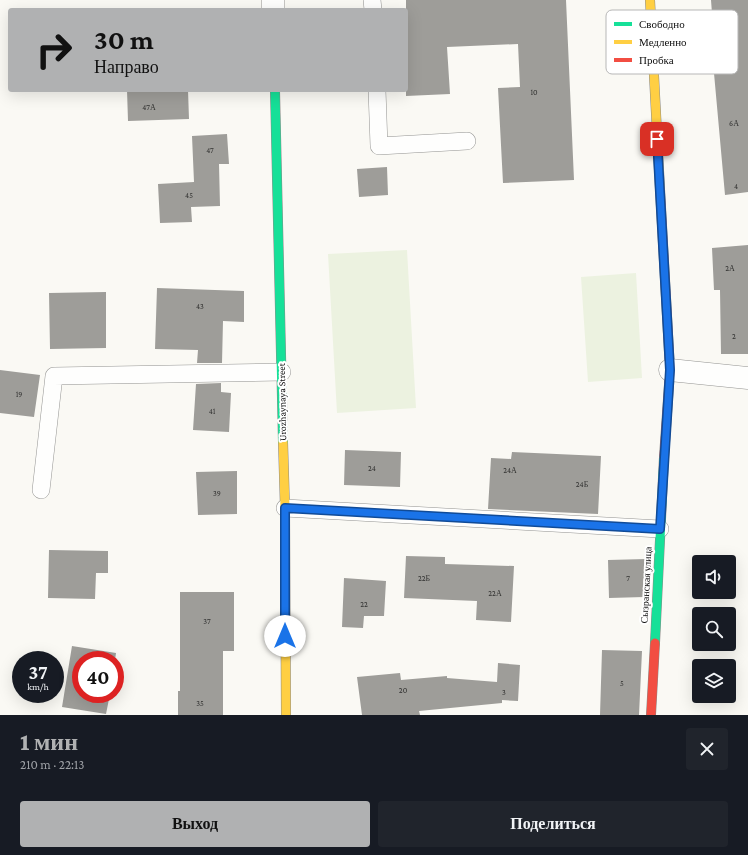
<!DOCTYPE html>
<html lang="ru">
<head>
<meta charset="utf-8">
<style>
	body { margin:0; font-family:"Crimson Pro",serif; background:#20242c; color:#f1f3f6; height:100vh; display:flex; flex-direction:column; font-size:15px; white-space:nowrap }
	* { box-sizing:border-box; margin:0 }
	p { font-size:13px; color:#9ea1a6 }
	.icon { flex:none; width:22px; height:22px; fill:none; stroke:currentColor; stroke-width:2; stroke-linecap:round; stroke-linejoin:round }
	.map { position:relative; height:715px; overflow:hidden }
	.drawer { display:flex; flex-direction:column; background:#171b24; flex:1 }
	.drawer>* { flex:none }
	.top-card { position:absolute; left:8px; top:8px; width:400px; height:84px; border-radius:4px; box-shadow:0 4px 16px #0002; background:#b0b1b2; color:#111; overflow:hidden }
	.buttons { position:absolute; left:692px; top:555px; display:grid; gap:8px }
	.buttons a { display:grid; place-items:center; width:44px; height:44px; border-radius:4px; background:#171b24; box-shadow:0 4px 16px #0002; font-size:20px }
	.speed { position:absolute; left:12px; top:651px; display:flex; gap:8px; font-size:20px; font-weight:700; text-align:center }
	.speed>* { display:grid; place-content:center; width:52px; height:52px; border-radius:50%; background:#171b24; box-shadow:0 4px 16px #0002; line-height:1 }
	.speed small { font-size:10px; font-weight:400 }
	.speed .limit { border:6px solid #d22; background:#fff; color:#111 }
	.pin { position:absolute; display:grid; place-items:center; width:34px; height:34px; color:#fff; margin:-17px; border-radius:8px; box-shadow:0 2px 6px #0006 }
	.me { position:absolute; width:44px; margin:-22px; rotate:0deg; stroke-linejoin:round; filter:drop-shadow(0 0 3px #0008) }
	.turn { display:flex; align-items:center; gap:14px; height:84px; padding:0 20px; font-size:18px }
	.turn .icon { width:52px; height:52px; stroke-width:2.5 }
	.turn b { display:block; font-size:28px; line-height:34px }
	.round { display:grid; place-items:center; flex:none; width:42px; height:42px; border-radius:4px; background:#20242c }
	.head { display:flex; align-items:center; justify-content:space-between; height:68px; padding:0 20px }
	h1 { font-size:24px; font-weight:800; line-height:30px; color:#b0b1b2 }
	.primary-button { display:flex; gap:8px; margin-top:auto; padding:8px 20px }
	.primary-button a { flex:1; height:46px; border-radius:4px; background:#b0b1b2; color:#111; font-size:16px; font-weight:800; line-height:46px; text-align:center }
	.primary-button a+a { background:#20242c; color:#f1f3f6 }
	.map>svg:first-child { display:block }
	.pitch { fill:#ecf2e0 }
	.building { fill:#9e9d99 }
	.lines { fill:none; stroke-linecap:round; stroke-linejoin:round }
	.lane-casing { stroke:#949492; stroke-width:18 }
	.street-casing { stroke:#949492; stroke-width:23 }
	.fast-casing { stroke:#8b8a88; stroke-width:10 }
	.slow-casing { stroke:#8b8a88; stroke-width:10 }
	.jam-casing { stroke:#8b8a88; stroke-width:10 }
	.lane { stroke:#fefefd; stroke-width:17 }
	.street { stroke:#fefefd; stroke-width:22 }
	.fast { stroke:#16e098; stroke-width:9 }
	.slow { stroke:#ffcf43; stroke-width:9 }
	.jam { stroke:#f24e42; stroke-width:9 }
	.route-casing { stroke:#114b97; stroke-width:10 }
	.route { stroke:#1a73e8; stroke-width:7 }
	.labels { text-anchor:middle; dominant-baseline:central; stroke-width:4; stroke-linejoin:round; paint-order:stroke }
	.number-label { font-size:8px; fill:#323231 }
	.street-label { font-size:10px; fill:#0e0e0e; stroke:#fff }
	.key { fill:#fff; stroke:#b7b7b7; stroke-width:1 }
	.key-label { font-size:11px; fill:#0e0e0e }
</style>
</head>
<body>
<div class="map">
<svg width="748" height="715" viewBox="0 0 748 715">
	<rect width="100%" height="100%" fill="#faf9f4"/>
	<path class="pitch" d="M 407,250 L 416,408 L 337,413 L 328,254 Z
		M 636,273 L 642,378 L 588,382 L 581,277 Z"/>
	<path class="building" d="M 406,0 L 566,0 L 574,180 L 503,183 L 498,88 L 520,87 L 518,44 L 447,47 L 450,94 L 406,96 Z
		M 711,0 L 748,0 L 748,192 L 725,195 L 711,40 L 714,40 Z
		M 127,90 L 188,90 L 189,119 L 128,121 Z
		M 227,134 L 229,164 L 219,164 L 220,206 L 191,207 L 192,222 L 160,223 L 158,184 L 194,182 L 192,136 Z
		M 387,167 L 388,195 L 359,197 L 357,169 Z
		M 748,245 L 748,354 L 721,354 L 720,290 L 714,290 L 712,248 Z
		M 157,288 L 244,291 L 244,322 L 223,321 L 222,363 L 197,363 L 198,350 L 155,349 Z
		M 106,292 L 106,348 L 50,349 L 49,293 Z
		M 0,370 L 40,375 L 34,417 L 0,413 Z
		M 221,383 L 221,392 L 231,393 L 229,432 L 193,430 L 196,384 Z
		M 345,450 L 401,452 L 400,487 L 344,485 Z
		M 512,452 L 601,456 L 598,514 L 488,509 L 491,458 L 511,459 Z
		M 237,471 L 237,514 L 198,515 L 196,472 Z
		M 49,550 L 108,551 L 108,573 L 96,573 L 95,599 L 48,598 Z
		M 406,556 L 445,557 L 445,564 L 514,566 L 511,622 L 476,620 L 477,601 L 404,598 Z
		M 646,559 L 644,597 L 609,598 L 608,560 Z
		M 344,578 L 386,581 L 384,616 L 364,616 L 363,628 L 342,627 Z
		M 180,592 L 234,592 L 234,651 L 223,651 L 223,715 L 178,715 L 178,691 L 180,691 Z
		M 72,646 L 116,653 L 115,660 L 81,660 L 81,694 L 110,694 L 106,714 L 62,707 Z
		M 602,650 L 642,651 L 639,715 L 600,715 Z
		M 498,663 L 520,665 L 518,701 L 502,700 L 502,703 L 419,711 L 420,715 L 362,715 L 357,677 L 400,673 L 401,680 L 447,676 L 447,678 L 497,682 Z"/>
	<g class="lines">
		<g class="lane-casing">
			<path id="lane" d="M 372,0 L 373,10
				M 377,90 L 379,146 L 467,141
				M 41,490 L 54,376 L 282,372
				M 285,508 L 660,529"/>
		</g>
		<g class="street-casing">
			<path id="street" d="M 273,0 L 273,10
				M 670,370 L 748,378"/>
		</g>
		<g class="fast-casing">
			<path id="fast" d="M 275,90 L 283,442
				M 655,643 L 664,457"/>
		</g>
		<g class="slow-casing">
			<path id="slow" d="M 650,0 L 660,189
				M 283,442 L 285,508 L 286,715"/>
		</g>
		<g class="jam-casing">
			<path id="jam" d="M 660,189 L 670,370 L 664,457
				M 651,715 L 655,643"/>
		</g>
		<use href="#lane" class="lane"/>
		<use href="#street" class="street"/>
		<use href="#fast" class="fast"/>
		<use href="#slow" class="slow"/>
		<use href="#jam" class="jam"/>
	</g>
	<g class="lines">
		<g class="route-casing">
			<path id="route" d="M 285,636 L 285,508 L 660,529 L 670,370 L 657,139"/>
		</g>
		<use href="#route" class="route"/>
	</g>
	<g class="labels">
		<g class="number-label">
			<text x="534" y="92">10</text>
			<text x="149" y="107">47А</text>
			<text x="734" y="123">6А</text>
			<text x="210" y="150">47</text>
			<text x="736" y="186">4</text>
			<text x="189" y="195">45</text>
			<text x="730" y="268">2А</text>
			<text x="200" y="306">43</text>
			<text x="734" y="336">2</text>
			<text x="19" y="394">19</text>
			<text x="212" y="411">41</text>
			<text x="372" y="468">24</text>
			<text x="510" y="470">24А</text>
			<text x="582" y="484">24Б</text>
			<text x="217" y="493">39</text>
			<text x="424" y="578">22Б</text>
			<text x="628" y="578">7</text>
			<text x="495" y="593">22А</text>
			<text x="364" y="604">22</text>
			<text x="207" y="621">37</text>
			<text x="622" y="683">5</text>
			<text x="403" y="690">20</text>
			<text x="504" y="692">3</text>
			<text x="200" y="703">35</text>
		</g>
		<g class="street-label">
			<text transform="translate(282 402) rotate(-91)">Urozhaynaya Street</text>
			<text transform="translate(646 585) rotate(-87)">Сызранская улица</text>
		</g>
	</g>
	<rect x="606" y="10" width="132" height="64" rx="6" class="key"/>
	<rect x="614" y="22" width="18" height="4" fill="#16e098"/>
	<rect x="614" y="40" width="18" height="4" fill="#ffcf43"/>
	<rect x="614" y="58" width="18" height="4" fill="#f24e42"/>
	<g class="key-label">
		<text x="639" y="28">Свободно</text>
		<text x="639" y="46">Медленно</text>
		<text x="639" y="64">Пробка</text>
	</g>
</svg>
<div class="buttons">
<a><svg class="icon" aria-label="sound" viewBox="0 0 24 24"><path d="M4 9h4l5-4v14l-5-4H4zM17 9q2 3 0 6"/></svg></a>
<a><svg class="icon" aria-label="search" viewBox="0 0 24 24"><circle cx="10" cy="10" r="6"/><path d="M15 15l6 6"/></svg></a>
<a><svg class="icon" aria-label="layers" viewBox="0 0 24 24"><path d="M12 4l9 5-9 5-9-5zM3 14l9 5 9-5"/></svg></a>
</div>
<div class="speed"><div>37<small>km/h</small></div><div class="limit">40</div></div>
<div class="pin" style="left:657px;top:139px;background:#d93025"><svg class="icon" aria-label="arrive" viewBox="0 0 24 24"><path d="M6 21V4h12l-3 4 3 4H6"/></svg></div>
<svg class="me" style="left:285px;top:636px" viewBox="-20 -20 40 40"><circle r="19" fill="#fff"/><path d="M0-13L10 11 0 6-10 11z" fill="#1a73e8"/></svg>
<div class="top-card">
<div class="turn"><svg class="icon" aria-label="right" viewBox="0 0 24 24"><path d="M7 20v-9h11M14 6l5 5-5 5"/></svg><div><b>30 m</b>Направо</div></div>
</div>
</div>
<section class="drawer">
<div class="head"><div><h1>1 мин</h1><p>210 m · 22:13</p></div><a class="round"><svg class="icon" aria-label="close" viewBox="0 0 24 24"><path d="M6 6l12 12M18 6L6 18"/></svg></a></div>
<div class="primary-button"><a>Выход</a><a>Поделиться</a></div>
</section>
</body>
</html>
